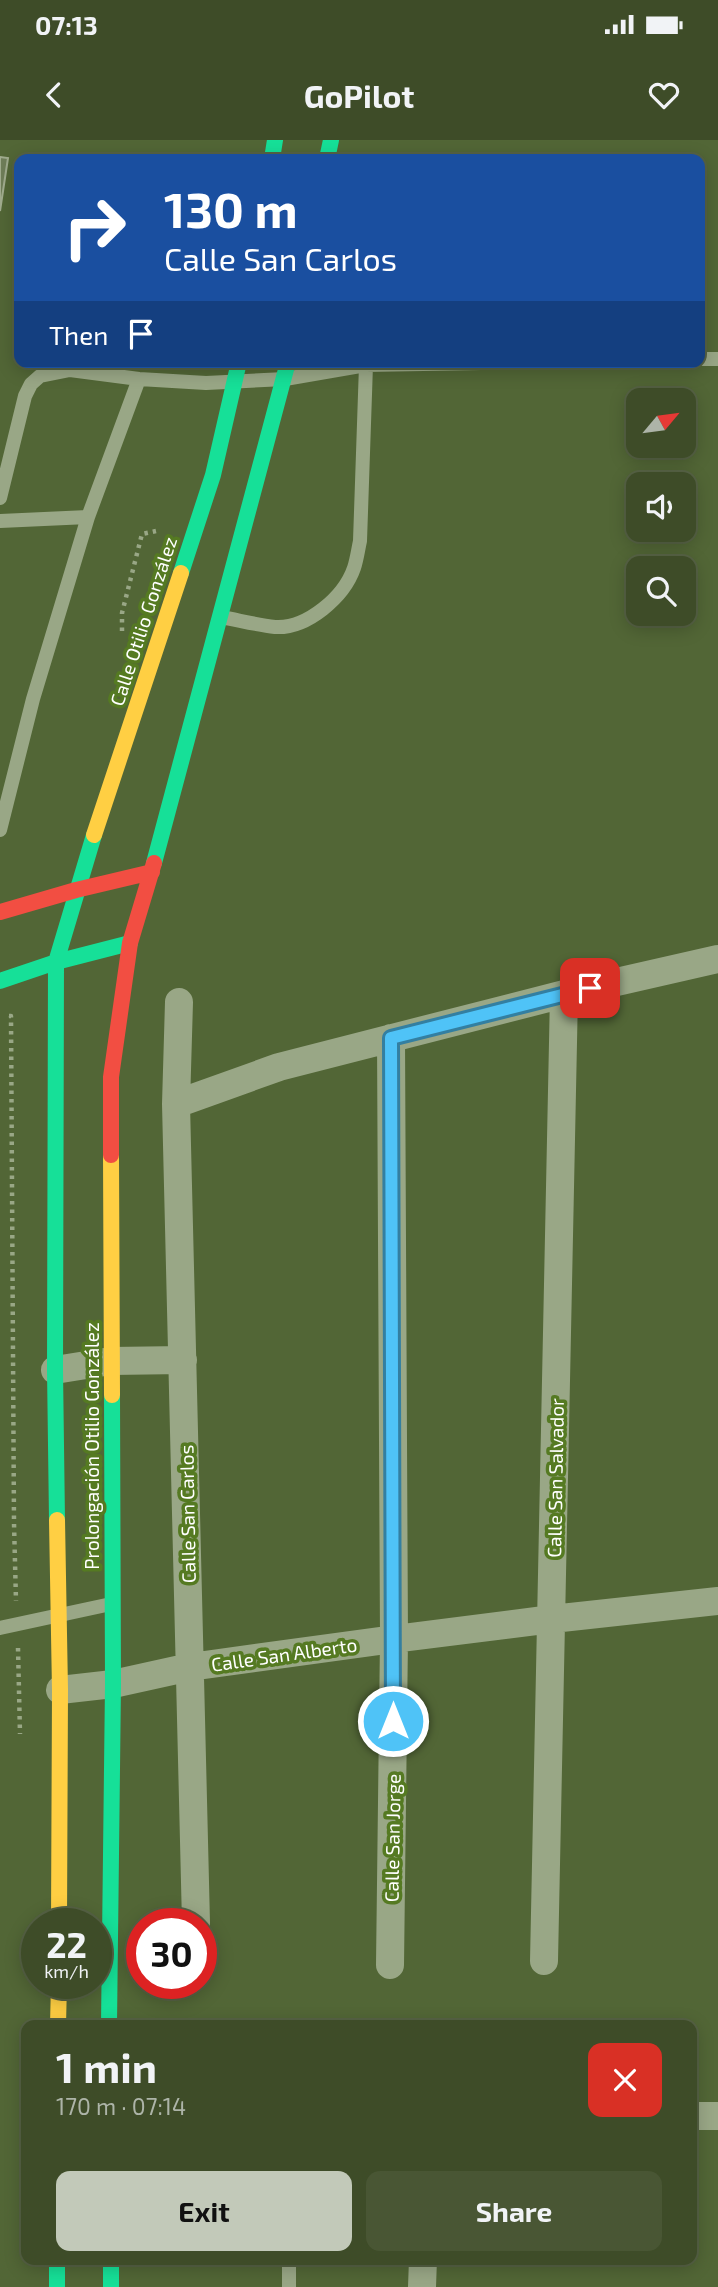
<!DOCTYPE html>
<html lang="en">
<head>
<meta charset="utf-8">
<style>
	body { margin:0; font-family:"Exo 2",sans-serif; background:#495634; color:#f1f3f6; height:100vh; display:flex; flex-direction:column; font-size:26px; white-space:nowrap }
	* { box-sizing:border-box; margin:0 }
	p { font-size:23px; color:#adb4a8 }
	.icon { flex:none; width:38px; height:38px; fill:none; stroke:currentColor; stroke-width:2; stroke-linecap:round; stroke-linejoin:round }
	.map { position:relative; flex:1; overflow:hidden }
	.details { position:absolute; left:21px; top:1880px; width:676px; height:245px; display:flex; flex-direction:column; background:#3e4c28; border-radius:14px; box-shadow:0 4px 18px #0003,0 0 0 2px #576345 }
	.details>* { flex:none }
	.top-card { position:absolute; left:14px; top:14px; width:691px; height:214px; border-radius:14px; box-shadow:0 4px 18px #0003,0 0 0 2px #576345; background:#1a4fa0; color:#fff; overflow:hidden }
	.needle { width:46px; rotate:61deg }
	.tools { position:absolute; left:626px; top:248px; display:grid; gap:14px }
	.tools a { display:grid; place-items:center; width:70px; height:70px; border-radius:14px; background:#3e4c28; box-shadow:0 4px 18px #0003,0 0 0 2px #576345; font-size:35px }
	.speed { position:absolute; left:21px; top:1768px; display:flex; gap:14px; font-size:35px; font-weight:700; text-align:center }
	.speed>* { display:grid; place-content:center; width:91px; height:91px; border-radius:50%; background:#3e4c28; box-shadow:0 4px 18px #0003,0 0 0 2px #576345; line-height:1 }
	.speed small { font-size:18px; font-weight:400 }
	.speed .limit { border:10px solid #d22; background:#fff; color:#111 }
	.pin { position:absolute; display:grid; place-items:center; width:60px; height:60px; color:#fff; margin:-30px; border-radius:14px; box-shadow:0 4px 10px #0006 }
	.me { position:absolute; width:77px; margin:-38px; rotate:0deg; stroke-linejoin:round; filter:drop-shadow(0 0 5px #0008) }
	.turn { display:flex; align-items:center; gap:24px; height:147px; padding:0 35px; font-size:32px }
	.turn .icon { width:91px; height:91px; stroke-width:2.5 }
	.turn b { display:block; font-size:49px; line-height:60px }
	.then { display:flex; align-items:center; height:66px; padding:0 35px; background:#0003; gap:14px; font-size:26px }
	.round { display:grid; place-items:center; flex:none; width:74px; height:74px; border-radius:14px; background:#495634 }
	.overview { display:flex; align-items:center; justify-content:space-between; height:119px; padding:0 35px }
	h1 { font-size:42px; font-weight:700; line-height:52px }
	.cta { display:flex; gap:14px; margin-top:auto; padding:14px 35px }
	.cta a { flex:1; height:80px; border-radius:14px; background:#c2c9b9; color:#111; font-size:28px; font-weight:700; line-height:80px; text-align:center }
	.cta a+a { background:#495634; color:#f1f3f6 }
	.status { display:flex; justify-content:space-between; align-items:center; height:49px; padding:0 35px; background:#3e4c28; direction:ltr }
	.status svg { height:19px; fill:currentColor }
	header { display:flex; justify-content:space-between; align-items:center; height:91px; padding:0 35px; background:#3e4c28; font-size:32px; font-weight:700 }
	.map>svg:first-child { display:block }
	.building { fill:#6e7d58; stroke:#a0ac8e; stroke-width:2 }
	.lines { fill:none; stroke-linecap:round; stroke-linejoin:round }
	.path { stroke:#99a786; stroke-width:4.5; stroke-dasharray:3.5 5; stroke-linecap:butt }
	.lane { stroke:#99a786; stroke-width:14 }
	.street { stroke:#99a786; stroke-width:28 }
	.fast { stroke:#16e098; stroke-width:16 }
	.slow { stroke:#ffcf43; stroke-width:16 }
	.jam { stroke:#f24e42; stroke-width:16 }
	.route-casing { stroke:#337fa1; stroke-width:18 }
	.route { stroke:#4fc3f7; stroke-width:12 }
	.labels { text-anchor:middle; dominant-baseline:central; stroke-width:7; stroke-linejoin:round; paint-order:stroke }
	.street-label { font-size:19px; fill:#fff; stroke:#557a22 }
</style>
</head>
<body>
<div class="status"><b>07:13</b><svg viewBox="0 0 49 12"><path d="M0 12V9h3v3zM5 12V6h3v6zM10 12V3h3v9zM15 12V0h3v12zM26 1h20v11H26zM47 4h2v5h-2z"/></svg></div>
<header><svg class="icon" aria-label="back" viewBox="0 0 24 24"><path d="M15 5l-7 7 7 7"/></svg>GoPilot<svg class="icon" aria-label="heart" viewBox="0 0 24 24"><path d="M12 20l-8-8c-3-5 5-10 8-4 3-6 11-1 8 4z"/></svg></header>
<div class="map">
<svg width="718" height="2147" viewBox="0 0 718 2147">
	<rect width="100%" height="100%" fill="#526636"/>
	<path class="building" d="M 0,17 L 8,18 L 0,71 Z"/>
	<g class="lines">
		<path class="path" d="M 122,491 L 122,473 L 142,394 L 156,391
			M 9,876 L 11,876 L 14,1383 L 16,1461
			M 18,1508 L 20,1594
			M 27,1802 L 27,1824"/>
		<path class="lane" d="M 700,219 L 718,219
			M 0,358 L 25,256 L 31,244 L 40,236 L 70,230 L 139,239 L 206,243 L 285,239 L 366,225 L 539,222
			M 0,381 L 88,377
			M 221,477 C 238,480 257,485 275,487 C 307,489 344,457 354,428 C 357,419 358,410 360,401 L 366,225
			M 0,690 L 33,559 L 88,377 L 139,239
			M 0,1488 L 111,1464
			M 289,2147 L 289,2119"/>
		<path class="street" d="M 179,862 L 176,964 L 196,1783
			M 176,964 L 279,927 L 564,854 L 718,819
			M 55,1230 L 111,1221 L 183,1220
			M 60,1550 L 113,1544 L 190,1527 L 394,1499 L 552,1479 L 718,1461
			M 544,1821 L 564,854
			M 390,1825 L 394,1499 L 391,898
			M 691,1976 L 718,1976
			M 422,2147 L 423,2119"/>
		<path class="fast" d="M 272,19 L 275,0
			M 327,19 L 331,0
			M 181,433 L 213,335 L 239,222
			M 154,723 L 288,222
			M 0,841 L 56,822 L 130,803
			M 57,1380 L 55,1230 L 56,822 L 94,695
			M 109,1885 L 113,1544 L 112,1255
			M 57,2119 L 57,2147
			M 111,2119 L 111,2147"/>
		<path class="slow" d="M 94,695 L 181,433
			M 111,1015 L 112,1255
			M 57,1380 L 60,1550 L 59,1783
			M 58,1885 L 59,1843"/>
		<path class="jam" d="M 0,772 L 76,750 L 152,732
			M 111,1015 L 111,937 L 130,803 L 154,723"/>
	</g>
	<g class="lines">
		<g class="route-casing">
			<path id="route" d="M 393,1581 L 391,898 L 590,848"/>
		</g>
		<use href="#route" class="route"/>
	</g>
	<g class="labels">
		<g class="street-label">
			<text transform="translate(143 481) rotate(-72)">Calle Otilio González</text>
			<text transform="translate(91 1306) rotate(-90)">Prolongación Otilio González</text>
			<text transform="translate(555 1338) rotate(-89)">Calle San Salvador</text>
			<text transform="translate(187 1374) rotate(-91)">Calle San Carlos</text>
			<text transform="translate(284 1514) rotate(-8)">Calle San Alberto</text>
			<text transform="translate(392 1698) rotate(-89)">Calle San Jorge</text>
		</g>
	</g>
</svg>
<div class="tools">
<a><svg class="needle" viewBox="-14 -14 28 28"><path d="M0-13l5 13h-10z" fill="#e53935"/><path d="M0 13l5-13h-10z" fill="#adb4a8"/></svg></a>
<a><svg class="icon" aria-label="sound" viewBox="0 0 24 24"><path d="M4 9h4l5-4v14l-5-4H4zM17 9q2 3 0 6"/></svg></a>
<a><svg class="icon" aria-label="search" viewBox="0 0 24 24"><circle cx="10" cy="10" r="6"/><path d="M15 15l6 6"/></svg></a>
</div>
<div class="speed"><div>22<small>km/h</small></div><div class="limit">30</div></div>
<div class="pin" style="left:590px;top:848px;background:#d93025"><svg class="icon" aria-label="arrive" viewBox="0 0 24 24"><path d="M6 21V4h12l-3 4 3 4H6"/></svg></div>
<svg class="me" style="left:393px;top:1581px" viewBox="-20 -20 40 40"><circle r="17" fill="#4fc3f7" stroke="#fff" stroke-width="3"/><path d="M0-11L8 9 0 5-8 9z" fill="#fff"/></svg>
<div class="top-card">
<div class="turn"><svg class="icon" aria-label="right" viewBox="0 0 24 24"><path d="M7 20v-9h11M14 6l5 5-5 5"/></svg><div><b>130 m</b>Calle San Carlos</div></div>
<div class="then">Then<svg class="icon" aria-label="arrive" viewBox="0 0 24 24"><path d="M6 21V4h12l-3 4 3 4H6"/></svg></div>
</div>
<section class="details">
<div class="overview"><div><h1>1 min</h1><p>170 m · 07:14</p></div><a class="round" style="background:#d93025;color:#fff"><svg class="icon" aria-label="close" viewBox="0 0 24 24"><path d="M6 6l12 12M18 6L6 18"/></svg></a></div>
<div class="cta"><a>Exit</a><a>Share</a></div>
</section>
</div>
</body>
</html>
